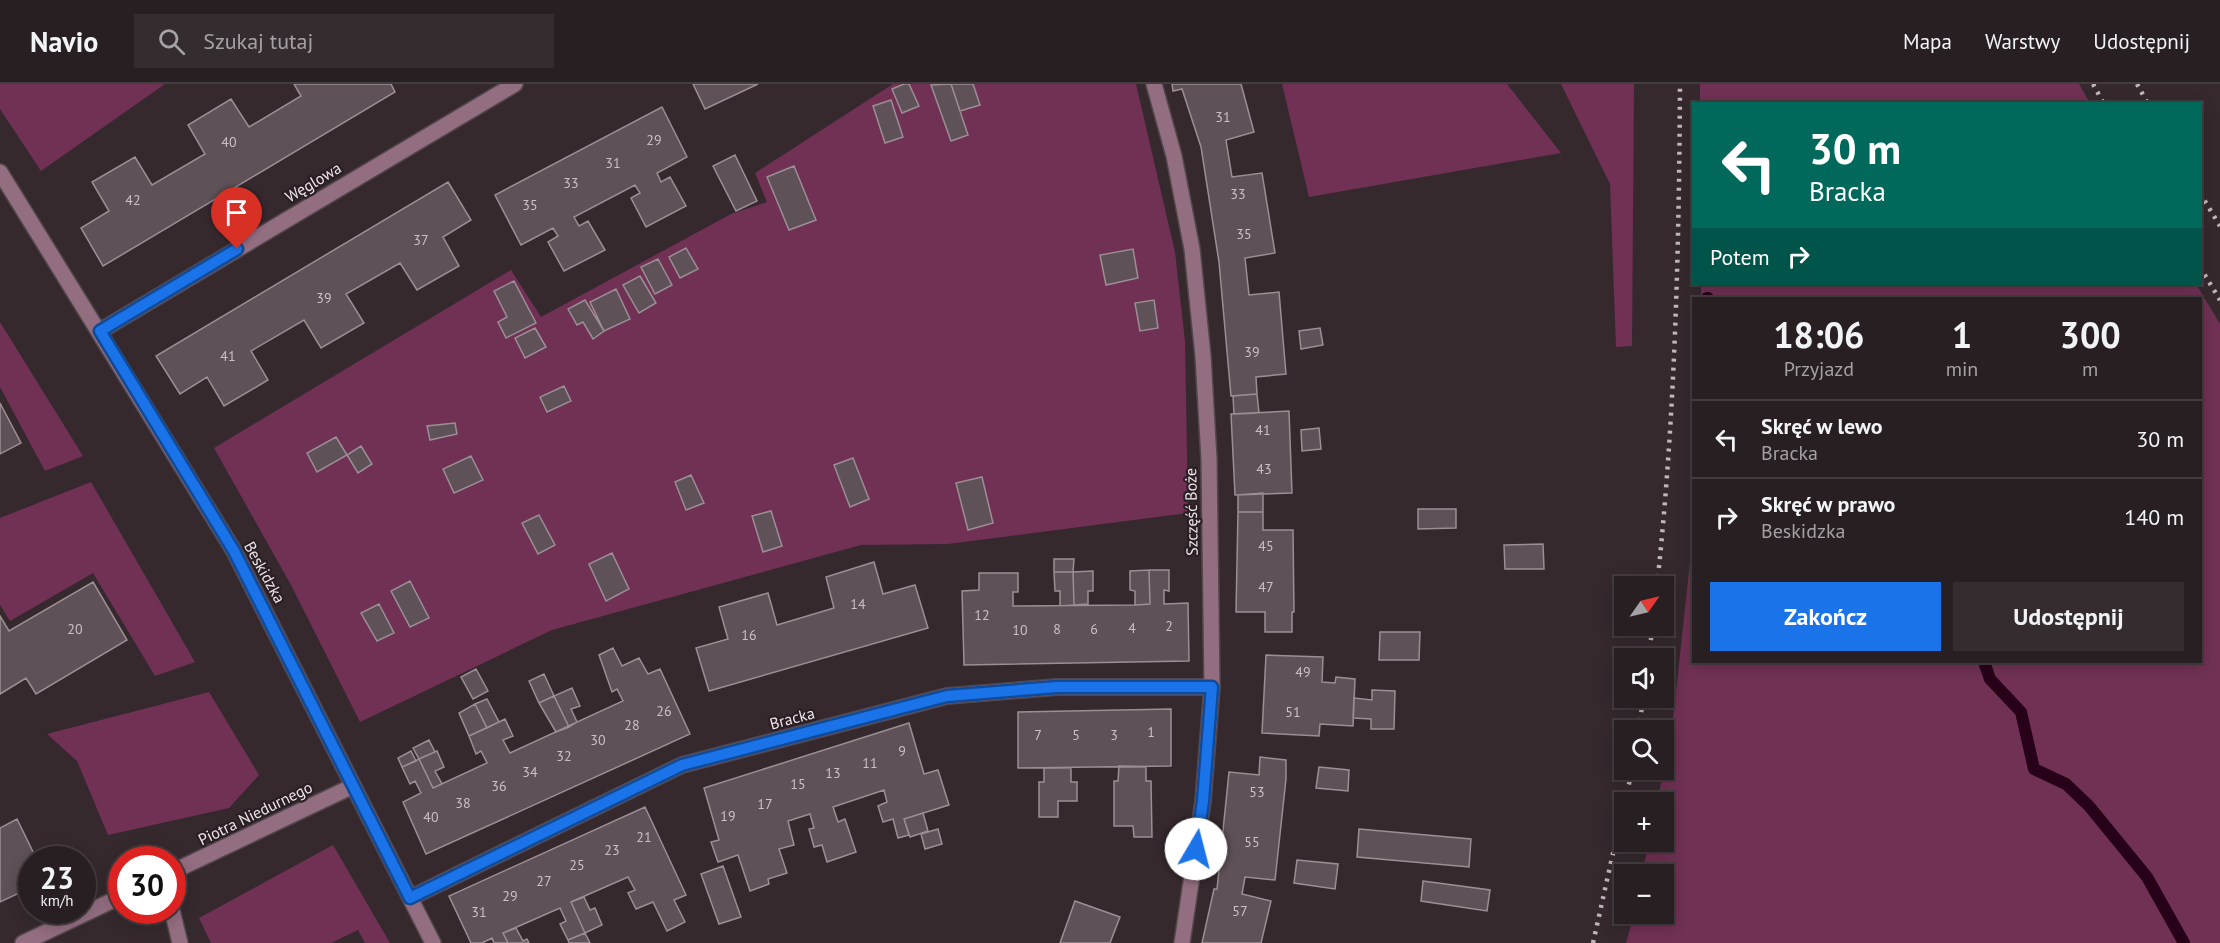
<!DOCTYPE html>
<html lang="pl">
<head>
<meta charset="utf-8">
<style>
	body { margin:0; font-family:"PT Sans",sans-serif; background:#342c2f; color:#f1f3f6; height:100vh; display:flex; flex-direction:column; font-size:22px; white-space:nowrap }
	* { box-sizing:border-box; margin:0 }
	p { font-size:20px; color:#a5a2a5 }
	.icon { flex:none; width:33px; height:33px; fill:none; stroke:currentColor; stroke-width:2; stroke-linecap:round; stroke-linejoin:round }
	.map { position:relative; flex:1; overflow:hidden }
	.sheet { position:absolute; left:1692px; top:213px; width:510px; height:366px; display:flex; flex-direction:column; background:#281f22; border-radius:0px; box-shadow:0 3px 15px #0003,0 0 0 2px #443d40 }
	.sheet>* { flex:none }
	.banner { position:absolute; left:1692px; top:18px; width:510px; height:183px; border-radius:0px; box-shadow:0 3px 15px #0003,0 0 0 2px #443d40; background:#00695c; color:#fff; overflow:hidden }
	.needle { width:39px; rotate:56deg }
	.controls { position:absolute; left:1614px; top:492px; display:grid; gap:12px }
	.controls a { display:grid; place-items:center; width:60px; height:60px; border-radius:0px; background:#281f22; box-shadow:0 3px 15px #0003,0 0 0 2px #443d40; font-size:30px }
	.speed { position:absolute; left:18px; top:762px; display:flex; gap:12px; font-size:30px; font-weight:700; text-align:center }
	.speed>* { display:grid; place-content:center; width:78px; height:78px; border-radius:50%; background:#281f22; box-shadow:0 3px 15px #0003,0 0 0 2px #443d40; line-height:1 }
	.speed small { font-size:15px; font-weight:400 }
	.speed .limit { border:9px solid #d22; background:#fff; color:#111 }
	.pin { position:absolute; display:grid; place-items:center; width:51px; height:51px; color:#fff; margin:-62px -26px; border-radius:50% 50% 50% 0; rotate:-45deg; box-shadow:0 0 6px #0007 }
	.pin .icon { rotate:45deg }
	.me { position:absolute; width:66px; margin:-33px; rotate:8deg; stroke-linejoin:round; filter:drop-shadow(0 0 4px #0008) }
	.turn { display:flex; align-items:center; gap:21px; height:126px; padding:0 18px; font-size:27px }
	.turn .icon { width:78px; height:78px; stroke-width:2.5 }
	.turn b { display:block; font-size:42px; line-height:51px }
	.then { display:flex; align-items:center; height:57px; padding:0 18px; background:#0003; gap:12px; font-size:22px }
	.eta { display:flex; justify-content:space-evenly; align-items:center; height:102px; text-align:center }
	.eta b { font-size:36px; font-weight:700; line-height:42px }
	.action { display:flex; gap:12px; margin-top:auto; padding:12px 18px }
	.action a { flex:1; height:69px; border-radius:0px; background:#1a73e8; color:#fff; font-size:24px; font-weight:700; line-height:69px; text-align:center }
	.action a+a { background:#342c2f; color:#f1f3f6 }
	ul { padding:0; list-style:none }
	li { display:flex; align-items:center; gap:18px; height:78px; padding:0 18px; border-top:2px solid #443d40 }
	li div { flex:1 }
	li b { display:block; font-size:22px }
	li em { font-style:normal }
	header { display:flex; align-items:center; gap:36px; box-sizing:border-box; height:84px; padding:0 30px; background:#281f22; border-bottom:2px solid #443d40 }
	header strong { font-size:28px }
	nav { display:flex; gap:33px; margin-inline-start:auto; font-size:21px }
	.search { width:420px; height:54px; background:#342c2f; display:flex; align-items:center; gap:15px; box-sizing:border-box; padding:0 21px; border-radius:0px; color:#a5a2a5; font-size:22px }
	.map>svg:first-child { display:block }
	.green { fill:#703154 }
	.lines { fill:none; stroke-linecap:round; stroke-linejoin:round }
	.stream { stroke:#270118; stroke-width:12 }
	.building { fill:#5f5158; stroke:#9c8e95; stroke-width:1.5 }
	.minor-casing { stroke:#52474c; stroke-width:18 }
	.minor { stroke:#936d80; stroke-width:15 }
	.rail { stroke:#c0b7bb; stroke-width:4.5; stroke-dasharray:3 6; stroke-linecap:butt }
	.route-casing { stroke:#114b97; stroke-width:15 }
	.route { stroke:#1a73e8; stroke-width:10 }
	.labels { text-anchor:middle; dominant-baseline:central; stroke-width:4.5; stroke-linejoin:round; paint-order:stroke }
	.number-label { font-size:14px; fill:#cac0c5 }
	.street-label { font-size:16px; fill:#ede5e9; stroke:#2a1f25 }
</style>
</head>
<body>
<header>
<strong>Navio</strong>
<div class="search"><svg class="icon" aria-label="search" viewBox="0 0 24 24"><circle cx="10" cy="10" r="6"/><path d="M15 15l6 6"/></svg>Szukaj tutaj</div>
<nav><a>Mapa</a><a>Warstwy</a><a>Udostępnij</a></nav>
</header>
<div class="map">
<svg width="2220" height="859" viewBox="0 0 2220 859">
	<rect width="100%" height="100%" fill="#35292e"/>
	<path class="green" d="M 0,0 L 165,0 L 41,87 L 0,25 Z
		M 893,0 L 1136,0 L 1175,168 L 1185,257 L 1188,429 L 948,460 L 861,461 L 552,546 L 360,638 L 291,501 L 214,364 L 511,186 L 541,233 L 731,130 L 767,118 L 755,89 Z
		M 1282,0 L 1507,0 L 1561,69 L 1309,113 Z
		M 1561,0 L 1634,0 L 1632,262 L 1616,263 L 1610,100 Z
		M 1700,0 L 2079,0 L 2090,19 L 1700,19 Z
		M 1701,200 L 2196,200 L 2220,240 L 2220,859 L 1626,859 L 1634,830 L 1664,830 L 1664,790 L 1642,790 L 1649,758 L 1664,758 L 1664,718 L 1657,718 L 1672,645 L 1693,450 L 1694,578 L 2200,578 L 2200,214 L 1701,214 Z
		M 0,238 L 83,372 L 45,387 L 0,303 Z
		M 91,398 L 195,578 L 155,592 L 93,489 L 10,537 L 0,521 L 0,434 Z
		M 209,608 L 259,691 L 229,724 L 108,751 L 77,677 L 47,650 Z
		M 333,761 L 390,859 L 365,859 L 358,846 L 331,859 L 211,859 L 199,834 Z"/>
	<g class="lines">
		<path class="stream" d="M 1707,214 L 1708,214
			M 1984,578 L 1990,595 L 2021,628 L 2034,685 L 2066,700 L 2089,722 L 2147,793 L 2184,859"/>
	</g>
	<path class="building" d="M 294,0 L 391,0 L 395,8 L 103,182 L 81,144 L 109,127 L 92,98 L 135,73 L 152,101 L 205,70 L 188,41 L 231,15 L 249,43 L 301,12 Z
		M 693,0 L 758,0 L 705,25 Z
		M 904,0 L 909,0 L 919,22 L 902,29 L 892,5 Z
		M 951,0 L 973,0 L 980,21 L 960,27 Z
		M 951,0 L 968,51 L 951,57 L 931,1 Z
		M 1172,0 L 1241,0 L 1254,48 L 1226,56 L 1232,93 L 1262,89 L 1275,169 L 1245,174 L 1249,211 L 1279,208 L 1286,290 L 1256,293 L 1257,310 L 1231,312 L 1219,178 L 1201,63 L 1182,5 L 1173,7 Z
		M 891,16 L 903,53 L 885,59 L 873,22 Z
		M 662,23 L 687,73 L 657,89 L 661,98 L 670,93 L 686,122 L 646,143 L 631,114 L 640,109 L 635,101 L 574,133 L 579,142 L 588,137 L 605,166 L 564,187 L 548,158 L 558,152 L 553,144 L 521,161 L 495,111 Z
		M 735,71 L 757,117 L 736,127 L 713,82 Z
		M 794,82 L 816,136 L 789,146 L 767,93 Z
		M 448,98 L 471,136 L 443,153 L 459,182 L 417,206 L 400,179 L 346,210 L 364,239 L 321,264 L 304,236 L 251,267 L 268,296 L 224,322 L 207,293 L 180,310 L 156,272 Z
		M 686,164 L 698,185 L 680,194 L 669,173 Z
		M 1133,165 L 1138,194 L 1106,201 L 1100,171 Z
		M 658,175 L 672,201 L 655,210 L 641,183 Z
		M 640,192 L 656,219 L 639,229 L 623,201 Z
		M 514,197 L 536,239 L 506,254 L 498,238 L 507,233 L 494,207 Z
		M 616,205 L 630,235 L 604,247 L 590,218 Z
		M 585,216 L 604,247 L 593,255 L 583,238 L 577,241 L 568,225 Z
		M 1154,216 L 1158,244 L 1140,247 L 1135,219 Z
		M 535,244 L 546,263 L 525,274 L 515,254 Z
		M 1320,244 L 1323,261 L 1301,265 L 1299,247 Z
		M 564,302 L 571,317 L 547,328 L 540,313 Z
		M 1257,310 L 1259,329 L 1234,330 L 1233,312 Z
		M 0,319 L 21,359 L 0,370 Z
		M 1289,327 L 1292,409 L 1235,411 L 1231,330 Z
		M 455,339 L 457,350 L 430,356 L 427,342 Z
		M 1319,344 L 1321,365 L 1302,367 L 1301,346 Z
		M 336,353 L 347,371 L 317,388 L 307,369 Z
		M 361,362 L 372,380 L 358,389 L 347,371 Z
		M 471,372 L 483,396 L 454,409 L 443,385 Z
		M 853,374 L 869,415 L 850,423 L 834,381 Z
		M 691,391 L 704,419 L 686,426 L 675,398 Z
		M 982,393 L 993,439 L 968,446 L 956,399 Z
		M 1263,409 L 1263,428 L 1238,428 L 1238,411 Z
		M 1418,425 L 1456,425 L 1456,444 L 1418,445 Z
		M 771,427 L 782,462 L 763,468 L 752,432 Z
		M 1238,428 L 1263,428 L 1263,446 L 1293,446 L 1294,528 L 1292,528 L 1292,548 L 1265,548 L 1265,528 L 1236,528 Z
		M 539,431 L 555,461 L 538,470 L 522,439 Z
		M 1543,460 L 1544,485 L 1505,485 L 1504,461 Z
		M 612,469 L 629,505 L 606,517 L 589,480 Z
		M 1054,475 L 1074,475 L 1073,488 L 1054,488 Z
		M 874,478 L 883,510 L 915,501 L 928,544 L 709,607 L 696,564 L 728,555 L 719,523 L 768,509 L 777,541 L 834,524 L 826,493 Z
		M 1149,486 L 1169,486 L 1169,507 L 1164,506 L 1164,520 L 1188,519 L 1189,577 L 964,581 L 962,507 L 979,506 L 979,489 L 1018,489 L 1018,508 L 1013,508 L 1013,522 L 1135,521 L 1150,520 Z
		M 1149,486 L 1150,520 L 1135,521 L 1135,507 L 1130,506 L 1130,487 Z
		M 1093,487 L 1093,507 L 1088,507 L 1088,520 L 1074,521 L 1073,488 Z
		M 1054,488 L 1073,488 L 1074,521 L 1060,522 L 1060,507 L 1055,507 Z
		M 410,497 L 429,534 L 410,543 L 391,507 Z
		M 93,498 L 127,556 L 36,610 L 26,594 L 0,610 L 0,532 L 9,547 Z
		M 379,520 L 394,549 L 377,557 L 361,529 Z
		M 1380,548 L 1420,548 L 1419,576 L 1379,576 Z
		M 613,564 L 622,582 L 639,574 L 648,590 L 660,585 L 690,650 L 426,770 L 403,718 L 421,709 L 415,697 L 410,700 L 402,683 L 419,675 L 433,704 L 487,679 L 481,667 L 476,670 L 469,652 L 499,638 L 505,635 L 513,652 L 503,656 L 510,669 L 623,617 L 617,605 L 612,608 L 599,571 Z
		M 1266,571 L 1323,573 L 1322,598 L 1335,599 L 1336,593 L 1355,595 L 1353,642 L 1320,640 L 1319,652 L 1262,649 Z
		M 476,585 L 488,607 L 473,615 L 461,593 Z
		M 544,590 L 554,612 L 539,619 L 529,597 Z
		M 572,604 L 580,622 L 571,625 L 577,638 L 569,643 L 554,612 Z
		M 1372,606 L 1395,607 L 1394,645 L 1371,645 L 1371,635 L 1353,634 L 1354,614 L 1372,616 Z
		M 554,612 L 569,643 L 556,648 L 539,619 Z
		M 487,615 L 499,638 L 487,644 L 475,620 Z
		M 475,620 L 487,644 L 469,652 L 459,629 Z
		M 1171,625 L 1171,682 L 1018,684 L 1018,628 Z
		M 909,639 L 924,690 L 938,686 L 949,721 L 904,735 L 909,751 L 898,754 L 893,735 L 883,738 L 878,722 L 887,718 L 884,706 L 833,723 L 838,738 L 845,735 L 856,768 L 827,778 L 822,761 L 814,763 L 809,745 L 814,744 L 810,730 L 788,737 L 794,761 L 779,765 L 787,789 L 768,795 L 769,800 L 750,807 L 738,771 L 718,778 L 711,758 L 719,756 L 704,704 Z
		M 429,656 L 435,668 L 419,675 L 413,664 Z
		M 411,667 L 416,677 L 402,683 L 398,674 Z
		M 437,667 L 444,683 L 435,687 L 442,700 L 433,704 L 419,675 Z
		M 1260,673 L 1286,676 L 1286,695 L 1275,796 L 1245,793 L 1242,810 L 1271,817 L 1261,859 L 1202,859 L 1214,805 L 1217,805 L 1229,688 L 1259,691 Z
		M 1119,682 L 1146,683 L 1146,697 L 1151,697 L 1152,753 L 1134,753 L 1133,742 L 1114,742 L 1114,697 L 1118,697 Z
		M 1319,683 L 1349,686 L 1348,707 L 1316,704 Z
		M 1044,684 L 1071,684 L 1071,698 L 1077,698 L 1077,717 L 1058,717 L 1058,733 L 1039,733 L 1039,698 L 1044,698 Z
		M 645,723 L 686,811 L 674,816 L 685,838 L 667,847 L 653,818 L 636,825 L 628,809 L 635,806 L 628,793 L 571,818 L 585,849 L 568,856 L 560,840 L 566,837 L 560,824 L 503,849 L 508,859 L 494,859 L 492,854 L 482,859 L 471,859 L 449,812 Z
		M 923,729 L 928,747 L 910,753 L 904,735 Z
		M 17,735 L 37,776 L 32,776 L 32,803 L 0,818 L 0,744 Z
		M 938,745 L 942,760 L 925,765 L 921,750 Z
		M 1359,745 L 1471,755 L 1469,783 L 1357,773 Z
		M 1297,776 L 1338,780 L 1335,805 L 1294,799 Z
		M 723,782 L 741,833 L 719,840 L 701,790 Z
		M 1423,797 L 1490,806 L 1487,827 L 1421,817 Z
		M 584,813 L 590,826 L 595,824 L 602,841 L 585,849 L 571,818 Z
		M 1075,817 L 1120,833 L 1110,859 L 1060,859 Z
		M 516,844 L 523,857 L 527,855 L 529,859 L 508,859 L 503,849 Z
		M 585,849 L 590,859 L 569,859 L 568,856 Z"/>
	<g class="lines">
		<g class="minor-casing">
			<path id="minor" d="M 1154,0 L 1174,72 L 1192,165 L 1203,272 L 1209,375 L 1212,603 L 1203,717 L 1182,859
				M 0,88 L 234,467 L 433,859
				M 100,247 L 515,0
				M 172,788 L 353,702
				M 410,814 L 682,681 L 947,612 L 1057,603 L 1212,603
				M 172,826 L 180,859
				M 23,859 L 122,812"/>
		</g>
		<use href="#minor" class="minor"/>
		<path class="rail" d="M 2093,0 L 2104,20
			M 2137,0 L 2148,20
			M 2200,109 L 2220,142
			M 2200,183 L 2220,216
			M 1657,502 C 1675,335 1679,168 1680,0
			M 1648,574 L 1653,542
			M 1639,646 L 1643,614
			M 1625,718 L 1632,686
			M 1593,859 L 1624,720"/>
	</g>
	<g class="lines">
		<g class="route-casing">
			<path id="route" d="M 237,165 L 100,247 L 234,467 L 410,814 L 682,681 L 947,612 L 1057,603 L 1212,603 L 1203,717 L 1196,765"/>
		</g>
		<use href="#route" class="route"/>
	</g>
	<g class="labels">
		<g class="number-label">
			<text x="1223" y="33">31</text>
			<text x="654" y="56">29</text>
			<text x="229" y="58">40</text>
			<text x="613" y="79">31</text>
			<text x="571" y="99">33</text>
			<text x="1238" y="110">33</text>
			<text x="133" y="116">42</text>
			<text x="530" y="121">35</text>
			<text x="1244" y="150">35</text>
			<text x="421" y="156">37</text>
			<text x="324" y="214">39</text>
			<text x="1252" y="268">39</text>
			<text x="228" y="272">41</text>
			<text x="1263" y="346">41</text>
			<text x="1264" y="385">43</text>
			<text x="1266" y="462">45</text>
			<text x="1266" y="503">47</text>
			<text x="858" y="520">14</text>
			<text x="982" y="531">12</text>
			<text x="1169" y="542">2</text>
			<text x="1132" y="544">4</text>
			<text x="75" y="545">20</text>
			<text x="1057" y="545">8</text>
			<text x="1094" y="545">6</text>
			<text x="1020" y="546">10</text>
			<text x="749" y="551">16</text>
			<text x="1303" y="588">49</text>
			<text x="664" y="627">26</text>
			<text x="1293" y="628">51</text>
			<text x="632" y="641">28</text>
			<text x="1151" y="648">1</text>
			<text x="1038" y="651">7</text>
			<text x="1076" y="651">5</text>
			<text x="1114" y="651">3</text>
			<text x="598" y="656">30</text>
			<text x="902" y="667">9</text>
			<text x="564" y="672">32</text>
			<text x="870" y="679">11</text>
			<text x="530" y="688">34</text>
			<text x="833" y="689">13</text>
			<text x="798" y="700">15</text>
			<text x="499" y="702">36</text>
			<text x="1257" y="708">53</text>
			<text x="463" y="719">38</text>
			<text x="765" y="720">17</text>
			<text x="728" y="732">19</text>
			<text x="431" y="733">40</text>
			<text x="644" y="753">21</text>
			<text x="1252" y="758">55</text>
			<text x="612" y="766">23</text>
			<text x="577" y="781">25</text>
			<text x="544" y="797">27</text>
			<text x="510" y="812">29</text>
			<text x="1240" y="827">57</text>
			<text x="479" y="828">31</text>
		</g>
		<g class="street-label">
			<text transform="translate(313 98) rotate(-31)">Węglowa</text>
			<text transform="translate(1191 428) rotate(-91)">Szczęść Boże</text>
			<text transform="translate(265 488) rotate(61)">Beskidzka</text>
			<text transform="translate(792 634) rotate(-15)">Bracka</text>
			<text transform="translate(255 729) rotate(-26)">Piotra Niedurnego</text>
		</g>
	</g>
</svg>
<div class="controls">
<a><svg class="needle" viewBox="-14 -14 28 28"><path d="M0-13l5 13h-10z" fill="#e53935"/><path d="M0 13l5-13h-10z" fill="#a5a2a5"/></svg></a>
<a><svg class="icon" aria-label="sound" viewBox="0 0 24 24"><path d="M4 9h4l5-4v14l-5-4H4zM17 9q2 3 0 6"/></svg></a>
<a><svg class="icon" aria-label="search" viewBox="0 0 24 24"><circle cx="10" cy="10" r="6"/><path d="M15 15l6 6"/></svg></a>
<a>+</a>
<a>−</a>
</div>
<div class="speed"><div>23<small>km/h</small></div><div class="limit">30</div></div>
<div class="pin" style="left:237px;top:165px;background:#d93025"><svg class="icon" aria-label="arrive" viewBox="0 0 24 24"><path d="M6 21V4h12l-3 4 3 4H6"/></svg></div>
<svg class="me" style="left:1196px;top:765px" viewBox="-20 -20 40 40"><circle r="19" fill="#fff"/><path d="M0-13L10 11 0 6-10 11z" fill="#1a73e8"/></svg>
<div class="banner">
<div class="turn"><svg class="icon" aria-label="left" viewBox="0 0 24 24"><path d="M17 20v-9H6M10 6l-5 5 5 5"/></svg><div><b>30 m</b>Bracka</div></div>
<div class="then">Potem<svg class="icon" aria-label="right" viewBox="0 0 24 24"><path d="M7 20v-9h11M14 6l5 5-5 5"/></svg></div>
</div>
<section class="sheet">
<div class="eta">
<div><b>18:06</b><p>Przyjazd</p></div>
<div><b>1</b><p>min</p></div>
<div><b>300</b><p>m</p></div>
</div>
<ul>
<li><svg class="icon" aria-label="left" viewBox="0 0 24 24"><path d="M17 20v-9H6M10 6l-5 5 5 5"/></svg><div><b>Skręć w lewo</b><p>Bracka</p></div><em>30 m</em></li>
<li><svg class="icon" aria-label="right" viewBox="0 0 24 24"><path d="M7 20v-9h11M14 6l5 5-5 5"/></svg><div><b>Skręć w prawo</b><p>Beskidzka</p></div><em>140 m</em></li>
</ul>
<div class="action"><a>Zakończ</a><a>Udostępnij</a></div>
</section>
</div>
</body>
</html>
